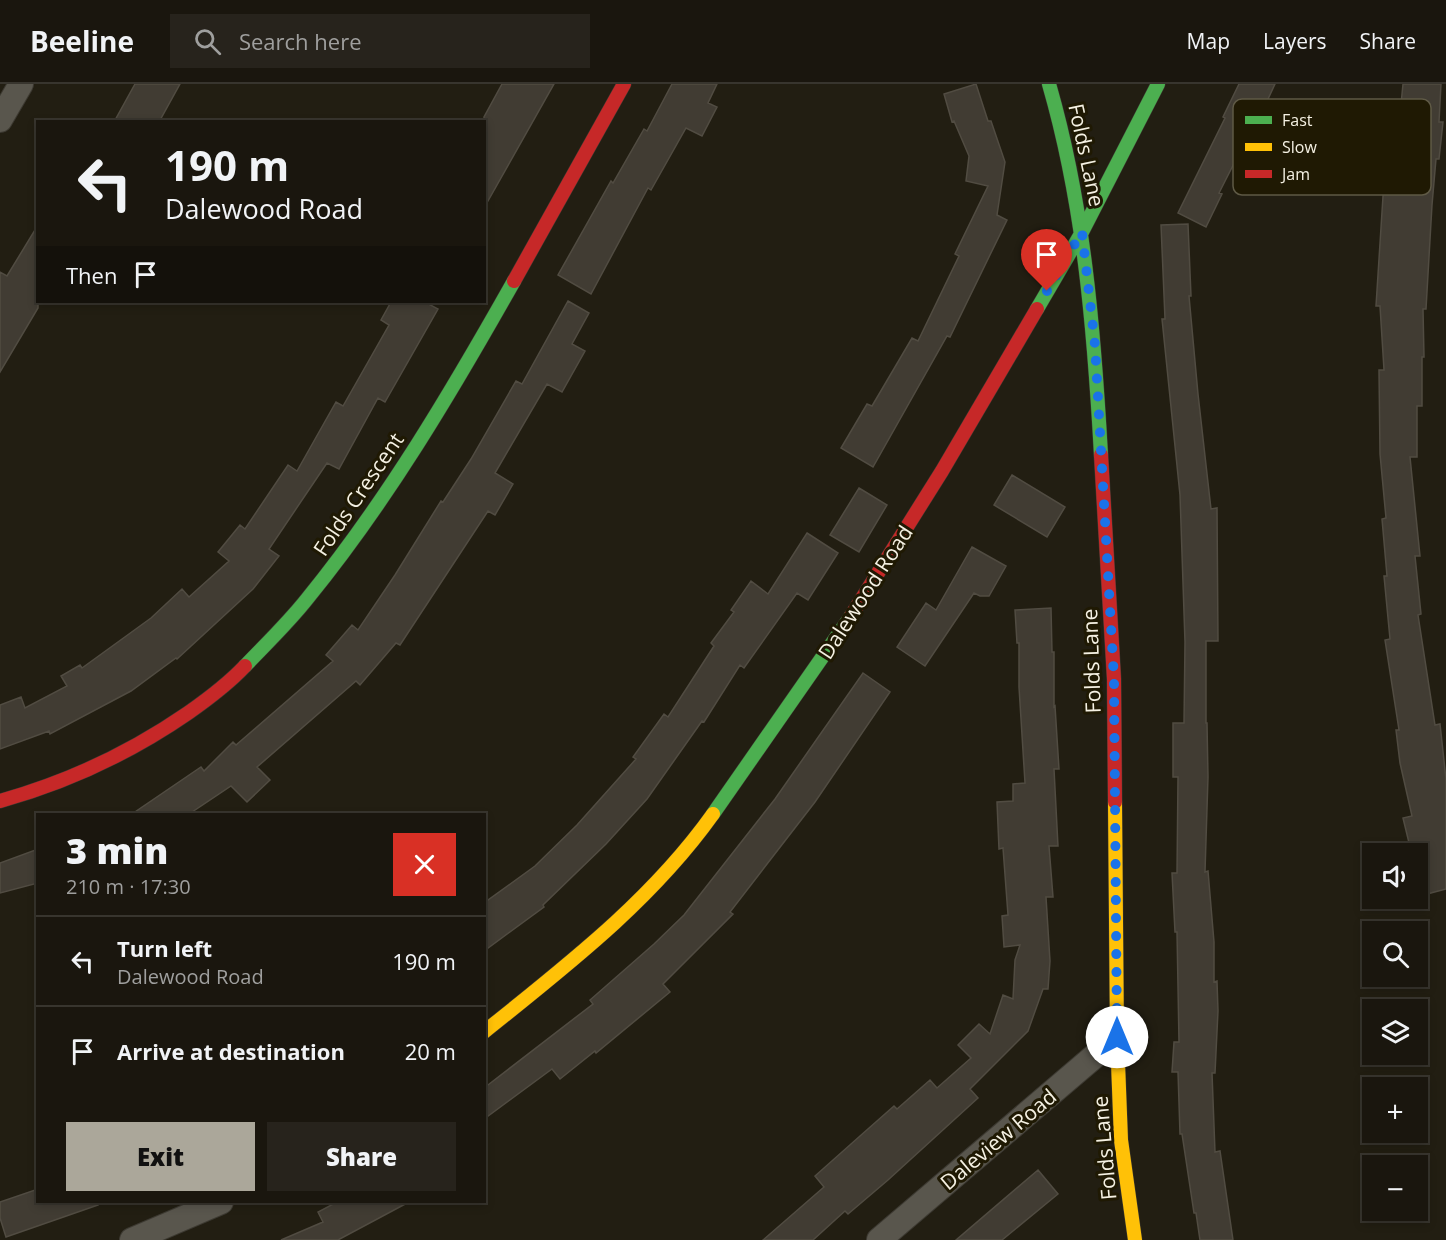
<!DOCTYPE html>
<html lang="en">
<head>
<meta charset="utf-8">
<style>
	body { margin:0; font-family:"Open Sans",sans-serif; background:#27231c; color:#f1f3f6; height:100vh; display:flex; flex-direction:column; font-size:22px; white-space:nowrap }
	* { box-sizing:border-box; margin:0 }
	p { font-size:20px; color:#9f9f9e }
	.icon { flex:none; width:33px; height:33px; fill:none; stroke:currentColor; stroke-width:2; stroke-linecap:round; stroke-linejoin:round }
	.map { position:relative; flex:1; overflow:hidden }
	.panel { position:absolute; left:36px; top:729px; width:450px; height:390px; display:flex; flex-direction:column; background:#1a160e; border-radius:0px; box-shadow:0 3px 9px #0003,0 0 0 2px #38352e }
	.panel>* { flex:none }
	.banner { position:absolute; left:36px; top:36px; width:450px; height:183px; border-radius:0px; box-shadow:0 3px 9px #0003,0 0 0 2px #38352e; background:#1a160e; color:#f1f3f6; overflow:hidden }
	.fabs { position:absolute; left:1362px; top:759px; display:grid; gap:12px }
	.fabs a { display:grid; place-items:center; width:66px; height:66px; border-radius:0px; background:#1a160e; box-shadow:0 3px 9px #0003,0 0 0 2px #38352e; font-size:30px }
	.pin { position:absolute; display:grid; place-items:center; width:51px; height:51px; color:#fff; margin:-62px -26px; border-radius:50% 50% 50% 0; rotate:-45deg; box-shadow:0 0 6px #0007 }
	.pin .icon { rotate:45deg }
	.me { position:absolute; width:66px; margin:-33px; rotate:0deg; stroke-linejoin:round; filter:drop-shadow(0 0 4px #0008) }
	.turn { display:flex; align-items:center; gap:21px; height:126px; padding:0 30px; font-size:27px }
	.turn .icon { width:78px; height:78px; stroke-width:2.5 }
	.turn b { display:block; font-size:42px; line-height:51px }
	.then { display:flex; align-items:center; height:57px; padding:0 30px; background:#0003; gap:12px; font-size:22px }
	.round { display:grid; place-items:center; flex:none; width:63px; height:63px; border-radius:0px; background:#27231c }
	.summary { display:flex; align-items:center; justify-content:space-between; height:102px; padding:0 30px }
	h1 { font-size:36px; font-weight:800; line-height:45px }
	.action { display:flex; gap:12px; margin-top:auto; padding:12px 30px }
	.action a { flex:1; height:69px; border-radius:0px; background:#aba79a; color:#111; font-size:24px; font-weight:800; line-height:69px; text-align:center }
	.action a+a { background:#27231c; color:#f1f3f6 }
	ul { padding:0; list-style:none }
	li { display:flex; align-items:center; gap:18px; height:90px; padding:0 30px; border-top:2px solid #38352e }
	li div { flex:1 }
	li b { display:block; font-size:22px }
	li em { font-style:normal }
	header { display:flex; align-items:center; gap:36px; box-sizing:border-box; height:84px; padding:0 30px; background:#1a160e; border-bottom:2px solid #38352e }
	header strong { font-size:28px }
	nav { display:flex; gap:33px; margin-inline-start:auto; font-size:21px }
	.search { width:420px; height:54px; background:#27231c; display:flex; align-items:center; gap:15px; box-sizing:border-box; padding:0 21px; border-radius:0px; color:#9f9f9e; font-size:22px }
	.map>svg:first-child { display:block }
	.building { fill:#413c33; stroke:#514c42; stroke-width:1.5 }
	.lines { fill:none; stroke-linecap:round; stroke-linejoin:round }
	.street-casing { stroke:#3d3a32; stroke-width:26 }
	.fast-casing { stroke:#3d3a32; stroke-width:15 }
	.slow-casing { stroke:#3d3a32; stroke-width:15 }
	.jam-casing { stroke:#3d3a32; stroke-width:15 }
	.street { stroke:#59564d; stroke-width:24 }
	.fast { stroke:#4caf50; stroke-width:14 }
	.slow { stroke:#ffc107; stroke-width:14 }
	.jam { stroke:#c62828; stroke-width:14 }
	.route { stroke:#1a73e8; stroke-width:10; stroke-dasharray:0 18 }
	.labels { text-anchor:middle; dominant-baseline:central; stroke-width:6; stroke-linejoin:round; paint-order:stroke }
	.street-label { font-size:21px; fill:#f5f1e3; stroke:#1f1903 }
	.key { fill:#1f1903; stroke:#5f5a46; stroke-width:1.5 }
	.key-label { font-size:16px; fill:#f5f1e3 }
</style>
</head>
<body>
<header>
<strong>Beeline</strong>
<div class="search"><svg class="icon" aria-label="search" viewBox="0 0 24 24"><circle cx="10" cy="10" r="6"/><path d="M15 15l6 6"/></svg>Search here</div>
<nav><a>Map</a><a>Layers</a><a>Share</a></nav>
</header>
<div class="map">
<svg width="1446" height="1156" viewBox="0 0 1446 1156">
	<rect width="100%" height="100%" fill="#221e12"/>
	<path class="building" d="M 135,0 L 180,0 L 159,38 L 114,38 Z
		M 502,0 L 554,0 L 484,124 L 484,33 Z
		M 672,0 L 717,0 L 708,19 L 717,23 L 702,52 L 686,44 L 651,106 L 648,104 L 591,210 L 558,191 L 611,97 L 613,99 L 644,45 L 647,47 Z
		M 976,0 L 988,37 L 991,37 L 1005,78 L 997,131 L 1007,136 L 950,253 L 947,252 L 873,383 L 841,364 L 867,320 L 872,322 L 912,254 L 918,257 L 959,172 L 955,170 L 988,102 L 966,97 L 969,72 L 954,37 L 952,38 L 944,10 Z
		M 1239,0 L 1275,0 L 1253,47 L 1251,46 L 1219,109 L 1222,110 L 1206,143 L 1178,129 L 1225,34 L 1223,33 Z
		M 1403,0 L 1441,0 L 1439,38 L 1443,38 L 1439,75 L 1436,75 L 1432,121 L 1426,225 L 1423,225 L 1424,273 L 1422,273 L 1422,322 L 1417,322 L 1417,373 L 1410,373 L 1420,472 L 1415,472 L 1421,530 L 1418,531 L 1435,641 L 1440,640 L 1446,695 L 1446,805 L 1427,810 L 1418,770 L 1416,766 L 1411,767 L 1403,734 L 1412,732 L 1400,679 L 1396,646 L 1399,646 L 1385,556 L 1390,555 L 1384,492 L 1387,492 L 1382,435 L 1386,434 L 1380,370 L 1379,286 L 1384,286 L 1380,222 L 1376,222 L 1385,81 L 1395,81 Z
		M 1188,140 L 1191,212 L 1189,212 L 1198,310 L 1211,425 L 1217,424 L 1218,557 L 1206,557 L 1206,639 L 1207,639 L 1208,693 L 1205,788 L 1208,787 L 1214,858 L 1214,898 L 1217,897 L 1218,927 L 1215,989 L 1212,989 L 1215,1068 L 1220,1067 L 1233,1156 L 1200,1156 L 1196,1129 L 1194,1129 L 1182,1050 L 1180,1050 L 1178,988 L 1172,988 L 1174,958 L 1179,958 L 1177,848 L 1175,848 L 1172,789 L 1177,789 L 1178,693 L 1173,693 L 1173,639 L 1184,639 L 1185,558 L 1180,411 L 1162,235 L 1165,235 L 1161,141 Z
		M 38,141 L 38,224 L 0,288 L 0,188 L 7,192 Z
		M 568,217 L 589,229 L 572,260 L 585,267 L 562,308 L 547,300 L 495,389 L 513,400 L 495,431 L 488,427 L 400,561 L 396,559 L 360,601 L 356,597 L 257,683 L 270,696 L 247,718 L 231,702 L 189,730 L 132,730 L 201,683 L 204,687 L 233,658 L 236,661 L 333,577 L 326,571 L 352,541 L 358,546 L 395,491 L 441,417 L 443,418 L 471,375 L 516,297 L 522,300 Z
		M 391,218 L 425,218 L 438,225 L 385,318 L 378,314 L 339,385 L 327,379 L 269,465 L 279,472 L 253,505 L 177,575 L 176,574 L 131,607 L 50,650 L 49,647 L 0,665 L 0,621 L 21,613 L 25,624 L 67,602 L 61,592 L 80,581 L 82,584 L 151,534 L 182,505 L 189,513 L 229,477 L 218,468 L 240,441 L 245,445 L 288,381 L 297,387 L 336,318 L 343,322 L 389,241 L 381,236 Z
		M 1012,391 L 1065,423 L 1047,453 L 994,421 Z
		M 859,404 L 887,421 L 859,468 L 830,451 Z
		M 807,449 L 838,469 L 808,516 L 797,509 L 744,584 L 740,581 L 704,638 L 702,637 L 647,715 L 606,760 L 543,821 L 544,823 L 484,867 L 484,819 L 535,782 L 577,741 L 636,675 L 633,673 L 664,630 L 668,633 L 714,562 L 711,559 L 734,528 L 731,526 L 751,497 L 768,510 Z
		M 972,463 L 1006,482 L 989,512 L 980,512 L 974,509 L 925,582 L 897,563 L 926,519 L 936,526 Z
		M 1051,524 L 1052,568 L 1054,568 L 1054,623 L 1055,622 L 1059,685 L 1054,685 L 1058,762 L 1049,762 L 1053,813 L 1046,813 L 1050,877 L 1048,905 L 1043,905 L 1028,947 L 970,1005 L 978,1014 L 888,1096 L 848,1130 L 845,1127 L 813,1156 L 763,1156 L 824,1103 L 815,1092 L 860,1052 L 894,1022 L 897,1025 L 930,996 L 937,1004 L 971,974 L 958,961 L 979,940 L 990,950 L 1003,911 L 1013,915 L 1015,876 L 1020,861 L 1004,863 L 1002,832 L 1008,831 L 1003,764 L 999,765 L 997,718 L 1013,717 L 1013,700 L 1025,699 L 1019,603 L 1019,559 L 1017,559 L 1015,526 Z
		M 863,589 L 890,608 L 815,718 L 730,828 L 733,830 L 663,900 L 670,908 L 596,969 L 595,967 L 560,995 L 552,985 L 484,1035 L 484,1004 L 593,920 L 590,916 L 654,860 L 684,831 L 775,715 Z
		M 38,765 L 38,799 L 0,809 L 0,779 Z
		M 1038,1086 L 1058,1110 L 1002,1156 L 956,1156 Z
		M 38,1105 L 38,1118 L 97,1118 L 98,1121 L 6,1153 L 0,1134 L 0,1118 Z
		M 337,1118 L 409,1118 L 338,1156 L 281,1156 L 323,1138 L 318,1128 Z"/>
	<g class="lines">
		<g class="street-casing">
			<path id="street" d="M 0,36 L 21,0
				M 132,1156 L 221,1118
				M 879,1156 L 1117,953"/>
		</g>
		<g class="fast-casing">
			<path id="fast" d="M 1049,0 C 1084,121 1094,245 1101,371
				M 1037,225 L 1082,148 L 1158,0
				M 245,582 C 266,560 288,539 307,515 C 387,417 452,307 514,197
				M 713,730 L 851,532"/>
		</g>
		<g class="slow-casing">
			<path id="slow" d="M 1115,718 L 1117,953 L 1121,1056 L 1135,1156
				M 484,948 C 566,882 651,817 713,730"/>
		</g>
		<g class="jam-casing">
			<path id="jam" d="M 514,197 L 624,0
				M 1101,371 L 1114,595 L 1115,718
				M 851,532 L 942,387 L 1037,225
				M 0,717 C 68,698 130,669 188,629 C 208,615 228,600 245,582"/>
		</g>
		<use href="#street" class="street"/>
		<use href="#fast" class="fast"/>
		<use href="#slow" class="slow"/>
		<use href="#jam" class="jam"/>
	</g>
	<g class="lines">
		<path class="route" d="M 1047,207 L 1082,148 L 1095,261 L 1114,595 L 1117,953"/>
	</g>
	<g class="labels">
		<g class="street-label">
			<text transform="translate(1087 71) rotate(78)">Folds Lane</text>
			<text transform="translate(358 410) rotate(-56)">Folds Crescent</text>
			<text transform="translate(865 508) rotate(-57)">Dalewood Road</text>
			<text transform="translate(1091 577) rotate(-92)">Folds Lane</text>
			<text transform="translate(998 1055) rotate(-40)">Daleview Road</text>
			<text transform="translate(1104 1064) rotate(-95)">Folds Lane</text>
		</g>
	</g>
	<rect x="1233" y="15" width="198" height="96" rx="9" class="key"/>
	<rect x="1245" y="32" width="27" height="8" fill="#4caf50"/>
	<rect x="1245" y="59" width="27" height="8" fill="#ffc107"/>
	<rect x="1245" y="86" width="27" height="8" fill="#c62828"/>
	<g class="key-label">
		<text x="1282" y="42">Fast</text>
		<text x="1282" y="69">Slow</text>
		<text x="1282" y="96">Jam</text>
	</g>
</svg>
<div class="fabs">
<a><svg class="icon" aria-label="sound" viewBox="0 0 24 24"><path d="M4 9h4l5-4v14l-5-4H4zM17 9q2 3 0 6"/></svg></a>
<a><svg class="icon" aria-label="search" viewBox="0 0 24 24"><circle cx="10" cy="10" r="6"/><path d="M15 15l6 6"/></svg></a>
<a><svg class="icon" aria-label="layers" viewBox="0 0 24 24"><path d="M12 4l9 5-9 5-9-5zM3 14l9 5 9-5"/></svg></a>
<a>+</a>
<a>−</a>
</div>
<div class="pin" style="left:1047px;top:207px;background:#d93025"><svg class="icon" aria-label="arrive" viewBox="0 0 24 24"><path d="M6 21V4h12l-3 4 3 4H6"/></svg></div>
<svg class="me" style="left:1117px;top:953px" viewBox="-20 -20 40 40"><circle r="19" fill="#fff"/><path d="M0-13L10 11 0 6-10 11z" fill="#1a73e8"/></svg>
<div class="banner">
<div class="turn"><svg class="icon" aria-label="left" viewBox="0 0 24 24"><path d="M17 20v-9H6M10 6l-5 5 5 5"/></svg><div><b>190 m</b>Dalewood Road</div></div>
<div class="then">Then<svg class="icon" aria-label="arrive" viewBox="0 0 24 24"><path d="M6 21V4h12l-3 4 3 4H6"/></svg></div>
</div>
<section class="panel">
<div class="summary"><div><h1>3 min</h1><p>210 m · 17:30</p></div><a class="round" style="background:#d93025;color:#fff"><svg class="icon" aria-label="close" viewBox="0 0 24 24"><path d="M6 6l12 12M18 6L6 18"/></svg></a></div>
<ul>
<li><svg class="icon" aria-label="left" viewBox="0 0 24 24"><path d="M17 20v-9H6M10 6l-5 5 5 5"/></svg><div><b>Turn left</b><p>Dalewood Road</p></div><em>190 m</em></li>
<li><svg class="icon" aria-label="arrive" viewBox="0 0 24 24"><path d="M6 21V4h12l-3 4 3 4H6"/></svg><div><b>Arrive at destination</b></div><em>20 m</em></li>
</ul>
<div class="action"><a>Exit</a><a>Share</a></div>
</section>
</div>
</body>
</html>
